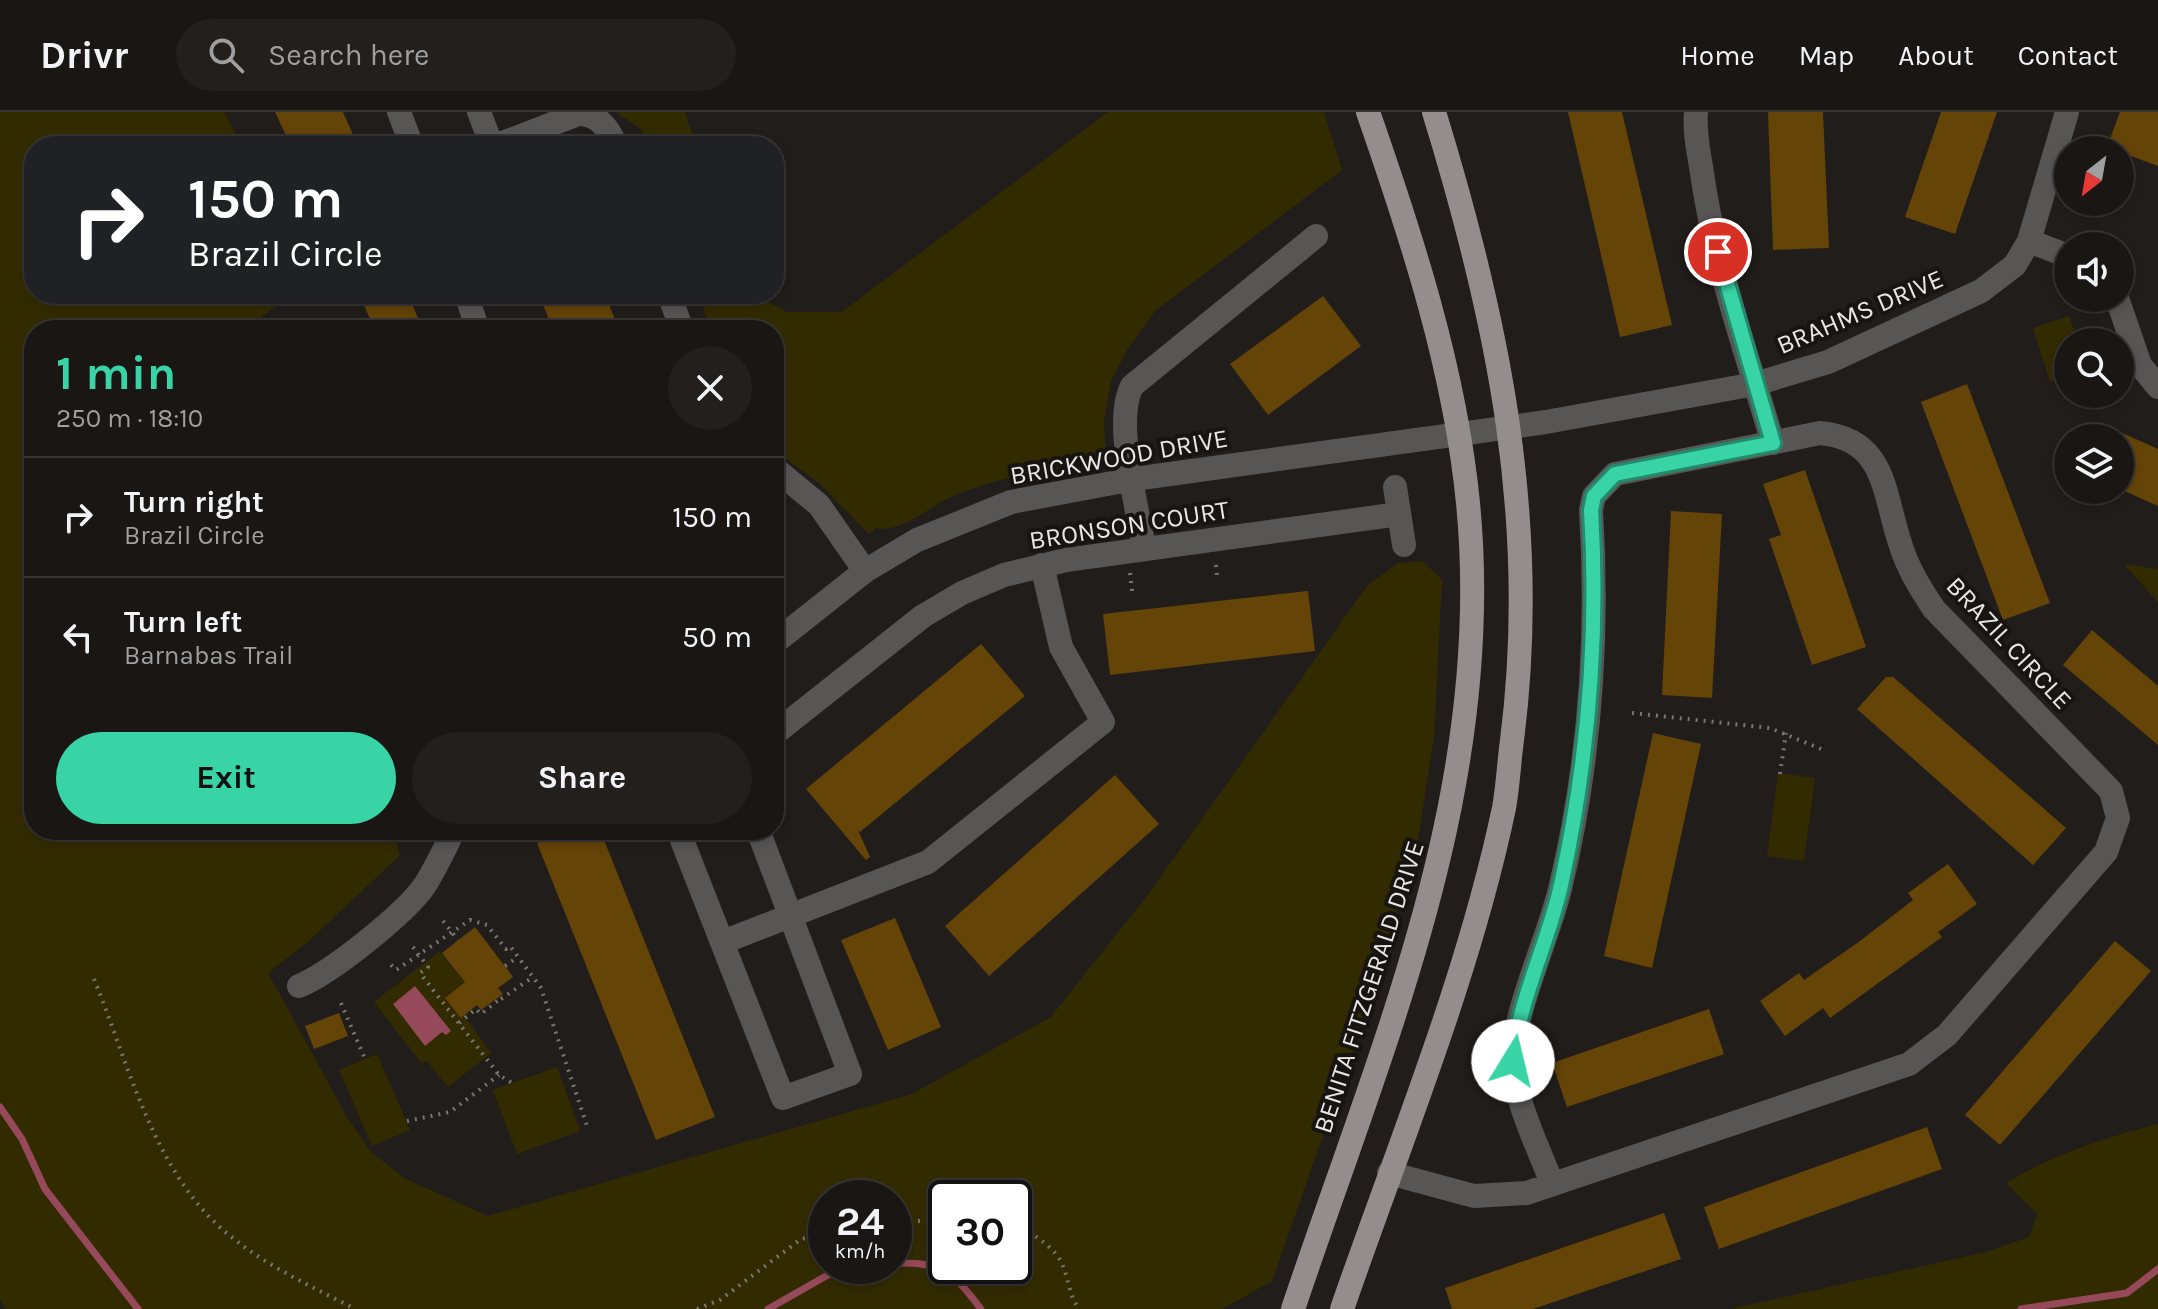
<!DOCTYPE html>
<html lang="en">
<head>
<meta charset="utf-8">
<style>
	body { margin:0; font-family:Karla,sans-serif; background:#221f1d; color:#f1f3f6; height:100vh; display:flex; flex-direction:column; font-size:30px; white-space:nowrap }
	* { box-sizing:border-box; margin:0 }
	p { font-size:26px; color:#9f9fa0 }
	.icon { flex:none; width:44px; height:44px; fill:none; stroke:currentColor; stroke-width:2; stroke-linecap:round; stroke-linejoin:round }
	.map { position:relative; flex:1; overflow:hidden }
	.details { position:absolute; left:24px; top:208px; width:760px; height:520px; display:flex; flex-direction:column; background:#191614; border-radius:32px; box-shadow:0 4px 12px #0003,0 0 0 2px #373534 }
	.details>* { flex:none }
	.guide { position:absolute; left:24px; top:24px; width:760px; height:168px; border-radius:32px; box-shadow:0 4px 12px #0003,0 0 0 2px #373534; background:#202124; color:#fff; overflow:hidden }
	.needle { width:52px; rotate:211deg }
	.buttons { position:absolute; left:2054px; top:24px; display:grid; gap:16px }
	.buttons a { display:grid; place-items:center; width:80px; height:80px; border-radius:50%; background:#191614; box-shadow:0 4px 12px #0003,0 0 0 2px #373534; font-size:40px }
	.speed { position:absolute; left:808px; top:1068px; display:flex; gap:16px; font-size:40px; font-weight:700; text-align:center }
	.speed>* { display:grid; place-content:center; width:104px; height:104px; border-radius:50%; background:#191614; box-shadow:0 4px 12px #0003,0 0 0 2px #373534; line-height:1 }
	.speed small { font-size:20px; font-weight:400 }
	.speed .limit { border:4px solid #111; border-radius:12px; background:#fff; color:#111 }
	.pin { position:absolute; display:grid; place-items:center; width:68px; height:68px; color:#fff; margin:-34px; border:4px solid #fff; border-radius:50%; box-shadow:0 2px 8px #0007 }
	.me { position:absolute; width:88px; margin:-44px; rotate:9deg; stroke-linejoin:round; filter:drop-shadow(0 0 6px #0008) }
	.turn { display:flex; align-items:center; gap:28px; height:168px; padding:0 32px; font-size:36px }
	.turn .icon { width:104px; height:104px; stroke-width:2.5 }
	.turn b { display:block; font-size:56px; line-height:68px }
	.round { display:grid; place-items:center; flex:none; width:84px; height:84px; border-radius:42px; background:#221f1d }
	.overview { display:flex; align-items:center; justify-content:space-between; height:136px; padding:0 32px }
	h1 { font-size:48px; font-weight:700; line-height:60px; color:#38d4a6 }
	.cta { display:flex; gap:16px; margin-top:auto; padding:16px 32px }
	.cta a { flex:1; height:92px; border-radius:48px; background:#38d4a6; color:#111; font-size:32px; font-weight:700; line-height:92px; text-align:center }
	.cta a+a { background:#221f1d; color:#f1f3f6 }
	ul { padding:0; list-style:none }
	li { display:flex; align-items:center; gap:24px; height:120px; padding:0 32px; border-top:2px solid #373534 }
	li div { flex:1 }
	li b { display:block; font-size:30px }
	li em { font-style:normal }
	header { display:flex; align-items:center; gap:48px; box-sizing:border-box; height:112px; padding:0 40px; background:#191614; border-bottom:2px solid #373534 }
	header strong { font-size:38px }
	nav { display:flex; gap:44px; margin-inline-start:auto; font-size:28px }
	.search { width:560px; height:72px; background:#221f1d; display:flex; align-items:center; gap:20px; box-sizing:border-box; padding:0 28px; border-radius:44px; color:#9f9fa0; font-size:30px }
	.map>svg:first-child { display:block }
	.green { fill:#332b00; fill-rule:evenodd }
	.water { fill:#96495a }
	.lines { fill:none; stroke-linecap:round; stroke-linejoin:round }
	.stream { stroke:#96495a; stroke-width:7 }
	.building { fill:#654407 }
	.path { stroke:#797674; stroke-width:4; stroke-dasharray:2 6; stroke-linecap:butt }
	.minor { stroke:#585655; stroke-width:24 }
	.major { stroke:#938e8d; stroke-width:24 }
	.route-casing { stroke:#248a6c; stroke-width:20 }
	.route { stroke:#38d4a6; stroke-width:14 }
	.labels { text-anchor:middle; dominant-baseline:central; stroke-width:8; stroke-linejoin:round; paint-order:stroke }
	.street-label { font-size:26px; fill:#e9e7e5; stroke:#181412 }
</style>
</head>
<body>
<header>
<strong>Drivr</strong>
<div class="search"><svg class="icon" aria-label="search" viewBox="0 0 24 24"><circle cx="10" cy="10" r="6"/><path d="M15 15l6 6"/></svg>Search here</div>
<nav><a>Home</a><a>Map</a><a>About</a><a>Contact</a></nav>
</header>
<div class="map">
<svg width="2158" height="1197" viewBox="0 0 2158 1197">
	<rect width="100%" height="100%" fill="#211d1b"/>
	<path class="green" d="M 0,0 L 224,0 L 242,34 L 34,34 L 34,182 L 283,182 L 282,189 L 246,218 L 34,218 L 34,718 L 393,718 L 400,743 L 309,829 L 268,861 L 348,1007 L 372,1041 L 406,1067 L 488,1104 L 912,982 L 1051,905 L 1150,780 L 1367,474 L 1398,451 L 1422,449 L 1442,468 L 1434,624 L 1417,734 L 1354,935 L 1272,1169 L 1222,1197 L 6,1197 L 0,1188 ZM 826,1086 L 894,1086 L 894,1154 L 826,1154 ZM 946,1086 L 1014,1086 L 1014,1154 L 946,1154 Z
		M 616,0 L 685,0 L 696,34 L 647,34 L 641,17 Z
		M 1108,0 L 1324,0 L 1342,58 L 1155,199 L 1127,238 L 1111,269 L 1104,309 L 1106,348 C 1055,356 997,364 949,386 C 926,397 901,421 876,416 L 869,422 L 819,371 L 774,338 L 774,218 L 711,218 L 699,182 L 754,182 L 787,200 L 842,200 Z
		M 2069,204 L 2078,230 L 2068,230 L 2068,264 L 2050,270 L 2033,216 Z
		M 2124,452 L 2158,457 L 2158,490 Z
		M 1778,661 L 1815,666 L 1804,749 L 1767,744 Z
		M 440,839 L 465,870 L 446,886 L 465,905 L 491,941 L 448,975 L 427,949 L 422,952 L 374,890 Z
		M 377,942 L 410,1018 L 372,1034 L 339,958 Z
		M 557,955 L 580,1019 L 517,1042 L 493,978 Z
		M 2158,1012 L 2158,1197 L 1731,1197 L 1986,1140 L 2029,1125 L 2037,1102 L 2006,1071 C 2051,1043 2107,1025 2158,1012 Z"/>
	<path class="water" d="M 415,874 L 451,919 L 446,923 L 442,920 L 425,934 L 393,892 Z"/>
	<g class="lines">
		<path class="stream" d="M 0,995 L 22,1027 L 45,1077 L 138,1197
			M 894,1151 C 942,1150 952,1159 981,1197
			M 768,1197 L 842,1155 L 858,1154
			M 2021,1197 L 2127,1181 L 2158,1157"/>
	</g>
	<path class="building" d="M 275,0 L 343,0 L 358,34 L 291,34 Z
		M 1568,0 L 1622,0 L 1672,213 L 1620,225 Z
		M 1768,0 L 1823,0 L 1829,136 L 1773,138 Z
		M 1941,0 L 1997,0 L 1955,122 L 1905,105 Z
		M 2120,0 L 2158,0 L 2158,54 L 2107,35 Z
		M 359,182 L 408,182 L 423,218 L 375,218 Z
		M 539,182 L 605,182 L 619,218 L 553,218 Z
		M 1323,184 L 1361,234 L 1268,303 L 1230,252 Z
		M 1967,272 L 2050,491 L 2003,508 L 1921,290 Z
		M 2120,320 L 2158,337 L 2158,394 L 2120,377 Z
		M 1805,358 L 1866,535 L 1812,553 L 1769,427 L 1781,423 L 1763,372 Z
		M 1671,399 L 1722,402 L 1712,586 L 1662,583 Z
		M 1308,479 L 1315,539 L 1110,563 L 1103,502 Z
		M 2092,518 L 2158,574 L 2158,633 L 2063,553 Z
		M 981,532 L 1025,584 L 860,720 L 858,718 L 870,745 L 866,748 L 806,677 Z
		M 1886,565 L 1893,565 L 2066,716 L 2033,753 L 1857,597 Z
		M 1653,621 L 1701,632 L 1652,856 L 1604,844 Z
		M 1115,663 L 1159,712 L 989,864 L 945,814 Z
		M 570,718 L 600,718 L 715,1005 L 656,1028 L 537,731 Z
		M 1948,752 L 1977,792 L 1938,820 L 1942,825 L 1830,906 L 1823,896 L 1785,924 L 1760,889 L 1799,861 L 1804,868 L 1860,829 L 1913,788 L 1908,781 Z
		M 895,806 L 941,915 L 888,938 L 841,828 Z
		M 475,815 L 513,865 L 498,876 L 503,882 L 481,898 L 477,893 L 461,906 L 445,886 L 465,870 L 442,841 Z
		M 2115,829 L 2151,859 L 2000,1033 L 1965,1003 Z
		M 1709,897 L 1724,942 L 1567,995 L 1552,951 Z
		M 339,901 L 348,924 L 314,937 L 305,914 Z
		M 1927,1015 L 1942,1057 L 1719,1137 L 1704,1095 Z
		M 1664,1101 L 1681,1147 L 1533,1197 L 1452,1197 L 1445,1176 Z"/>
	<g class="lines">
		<path class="path" d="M 1216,453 L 1217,466
			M 1130,461 L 1132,479
			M 1632,601 L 1770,616 L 1821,637
			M 1780,662 L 1786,621
			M 443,809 L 458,828
			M 413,835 L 428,855 L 420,861 L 499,963 L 512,971
			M 391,853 L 396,858 L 470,808 L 487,813 L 506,837 L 510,834 L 541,876 L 587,1014
			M 505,854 L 518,845
			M 94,867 C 130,955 155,1067 234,1127 C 270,1156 315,1176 355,1197
			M 501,887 L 533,865
			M 341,891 L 365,947
			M 459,911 L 476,897 L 481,902 L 500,887
			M 407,1009 L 450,1000 L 499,963
			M 894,1110 L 946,1108
			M 1014,1114 C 1031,1119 1057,1137 1063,1154 C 1069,1169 1069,1183 1079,1197
			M 697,1197 L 720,1188 L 801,1127 L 826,1122"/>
		<path class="minor" d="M 399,0 L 412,34
			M 479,0 L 492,34
			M 1696,0 C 1694,21 1699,41 1702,61 C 1715,153 1747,243 1773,331
			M 495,34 L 578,2 C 598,2 609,16 616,34
			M 2029,129 L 2068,144
			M 466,182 L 478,218
			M 669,182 L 682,218
			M 2117,186 L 2140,253 L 2158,275
			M 774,356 L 819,393 L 865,459
			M 1395,375 L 1404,433
			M 1144,437 C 1138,395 1113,311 1132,274 L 1316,124
			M 774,531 L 865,459 L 917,428 L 1011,390 L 1134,367 L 1546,310 L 1755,272 L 1828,250 L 1981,179 L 2015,153 L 2029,129 L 2067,0
			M 774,622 L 923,504 L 962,481 L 1004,463 L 1066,448 L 1399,402
			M 678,718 L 783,986 L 850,962 L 758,718
			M 723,830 L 928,750 L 1103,610 L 1061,535 L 1042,453
			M 299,874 C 331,861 406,801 425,773 C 436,756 445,736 454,718
			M 1389,1061 L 1474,1084 L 1527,1081 L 1909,952 L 1947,923 L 2106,740 L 2118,706 L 2111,679 L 1934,497 C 1920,476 1907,455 1900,431 C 1883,380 1886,327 1820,321 L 1615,362 L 1594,384 L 1591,398 C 1599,526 1590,652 1560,777 C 1549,824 1510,908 1513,952 C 1516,992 1538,1034 1552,1072"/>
		<path class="major" d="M 1293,1197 C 1382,932 1496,677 1468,391 C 1455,258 1412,126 1368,0
			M 1342,1197 C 1399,1032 1468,867 1504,696 C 1508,674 1509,650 1512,628 C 1540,410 1498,208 1434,0"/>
	</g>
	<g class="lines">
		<g class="route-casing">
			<path id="route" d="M 1513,949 C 1518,889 1548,832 1561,773 C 1588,649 1599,525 1591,398 L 1594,384 L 1615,362 L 1773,331 L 1718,140"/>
		</g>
		<use href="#route" class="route"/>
	</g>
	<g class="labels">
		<g class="street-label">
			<text transform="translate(1860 200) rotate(-23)">BRAHMS DRIVE</text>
			<text transform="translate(1119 345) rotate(-10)">BRICKWOOD DRIVE</text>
			<text transform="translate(1129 413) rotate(-9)">BRONSON COURT</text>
			<text transform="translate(2009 531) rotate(47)">BRAZIL CIRCLE</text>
			<text transform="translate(1369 875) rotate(-72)">BENITA FITZGERALD DRIVE</text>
		</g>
	</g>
</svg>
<div class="buttons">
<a><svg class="needle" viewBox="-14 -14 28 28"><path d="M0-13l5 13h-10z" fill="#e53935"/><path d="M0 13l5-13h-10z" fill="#9f9fa0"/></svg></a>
<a><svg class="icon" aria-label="sound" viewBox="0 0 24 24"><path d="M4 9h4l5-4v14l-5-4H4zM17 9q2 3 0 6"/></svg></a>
<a><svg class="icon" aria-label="search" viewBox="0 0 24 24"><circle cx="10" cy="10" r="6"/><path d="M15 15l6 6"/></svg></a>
<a><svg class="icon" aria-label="layers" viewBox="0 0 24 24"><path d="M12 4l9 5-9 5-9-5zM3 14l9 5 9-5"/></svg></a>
</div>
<div class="speed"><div>24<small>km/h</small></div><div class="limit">30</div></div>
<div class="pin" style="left:1718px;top:140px;background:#d93025"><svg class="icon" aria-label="arrive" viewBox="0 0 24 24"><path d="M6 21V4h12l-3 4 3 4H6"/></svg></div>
<svg class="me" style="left:1513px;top:949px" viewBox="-20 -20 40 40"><circle r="19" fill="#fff"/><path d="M0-13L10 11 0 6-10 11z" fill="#38d4a6"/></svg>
<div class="guide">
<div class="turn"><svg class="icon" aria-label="right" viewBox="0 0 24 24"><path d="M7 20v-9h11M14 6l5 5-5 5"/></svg><div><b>150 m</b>Brazil Circle</div></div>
</div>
<section class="details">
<div class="overview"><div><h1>1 min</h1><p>250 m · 18:10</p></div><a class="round"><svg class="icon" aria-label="close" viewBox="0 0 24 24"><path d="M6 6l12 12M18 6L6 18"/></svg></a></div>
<ul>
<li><svg class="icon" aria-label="right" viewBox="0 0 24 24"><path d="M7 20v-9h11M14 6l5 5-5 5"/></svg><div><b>Turn right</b><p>Brazil Circle</p></div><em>150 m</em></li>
<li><svg class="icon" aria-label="left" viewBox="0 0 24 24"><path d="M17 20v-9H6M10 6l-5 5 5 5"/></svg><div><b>Turn left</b><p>Barnabas Trail</p></div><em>50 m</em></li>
</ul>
<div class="cta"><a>Exit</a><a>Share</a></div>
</section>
</div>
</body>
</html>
